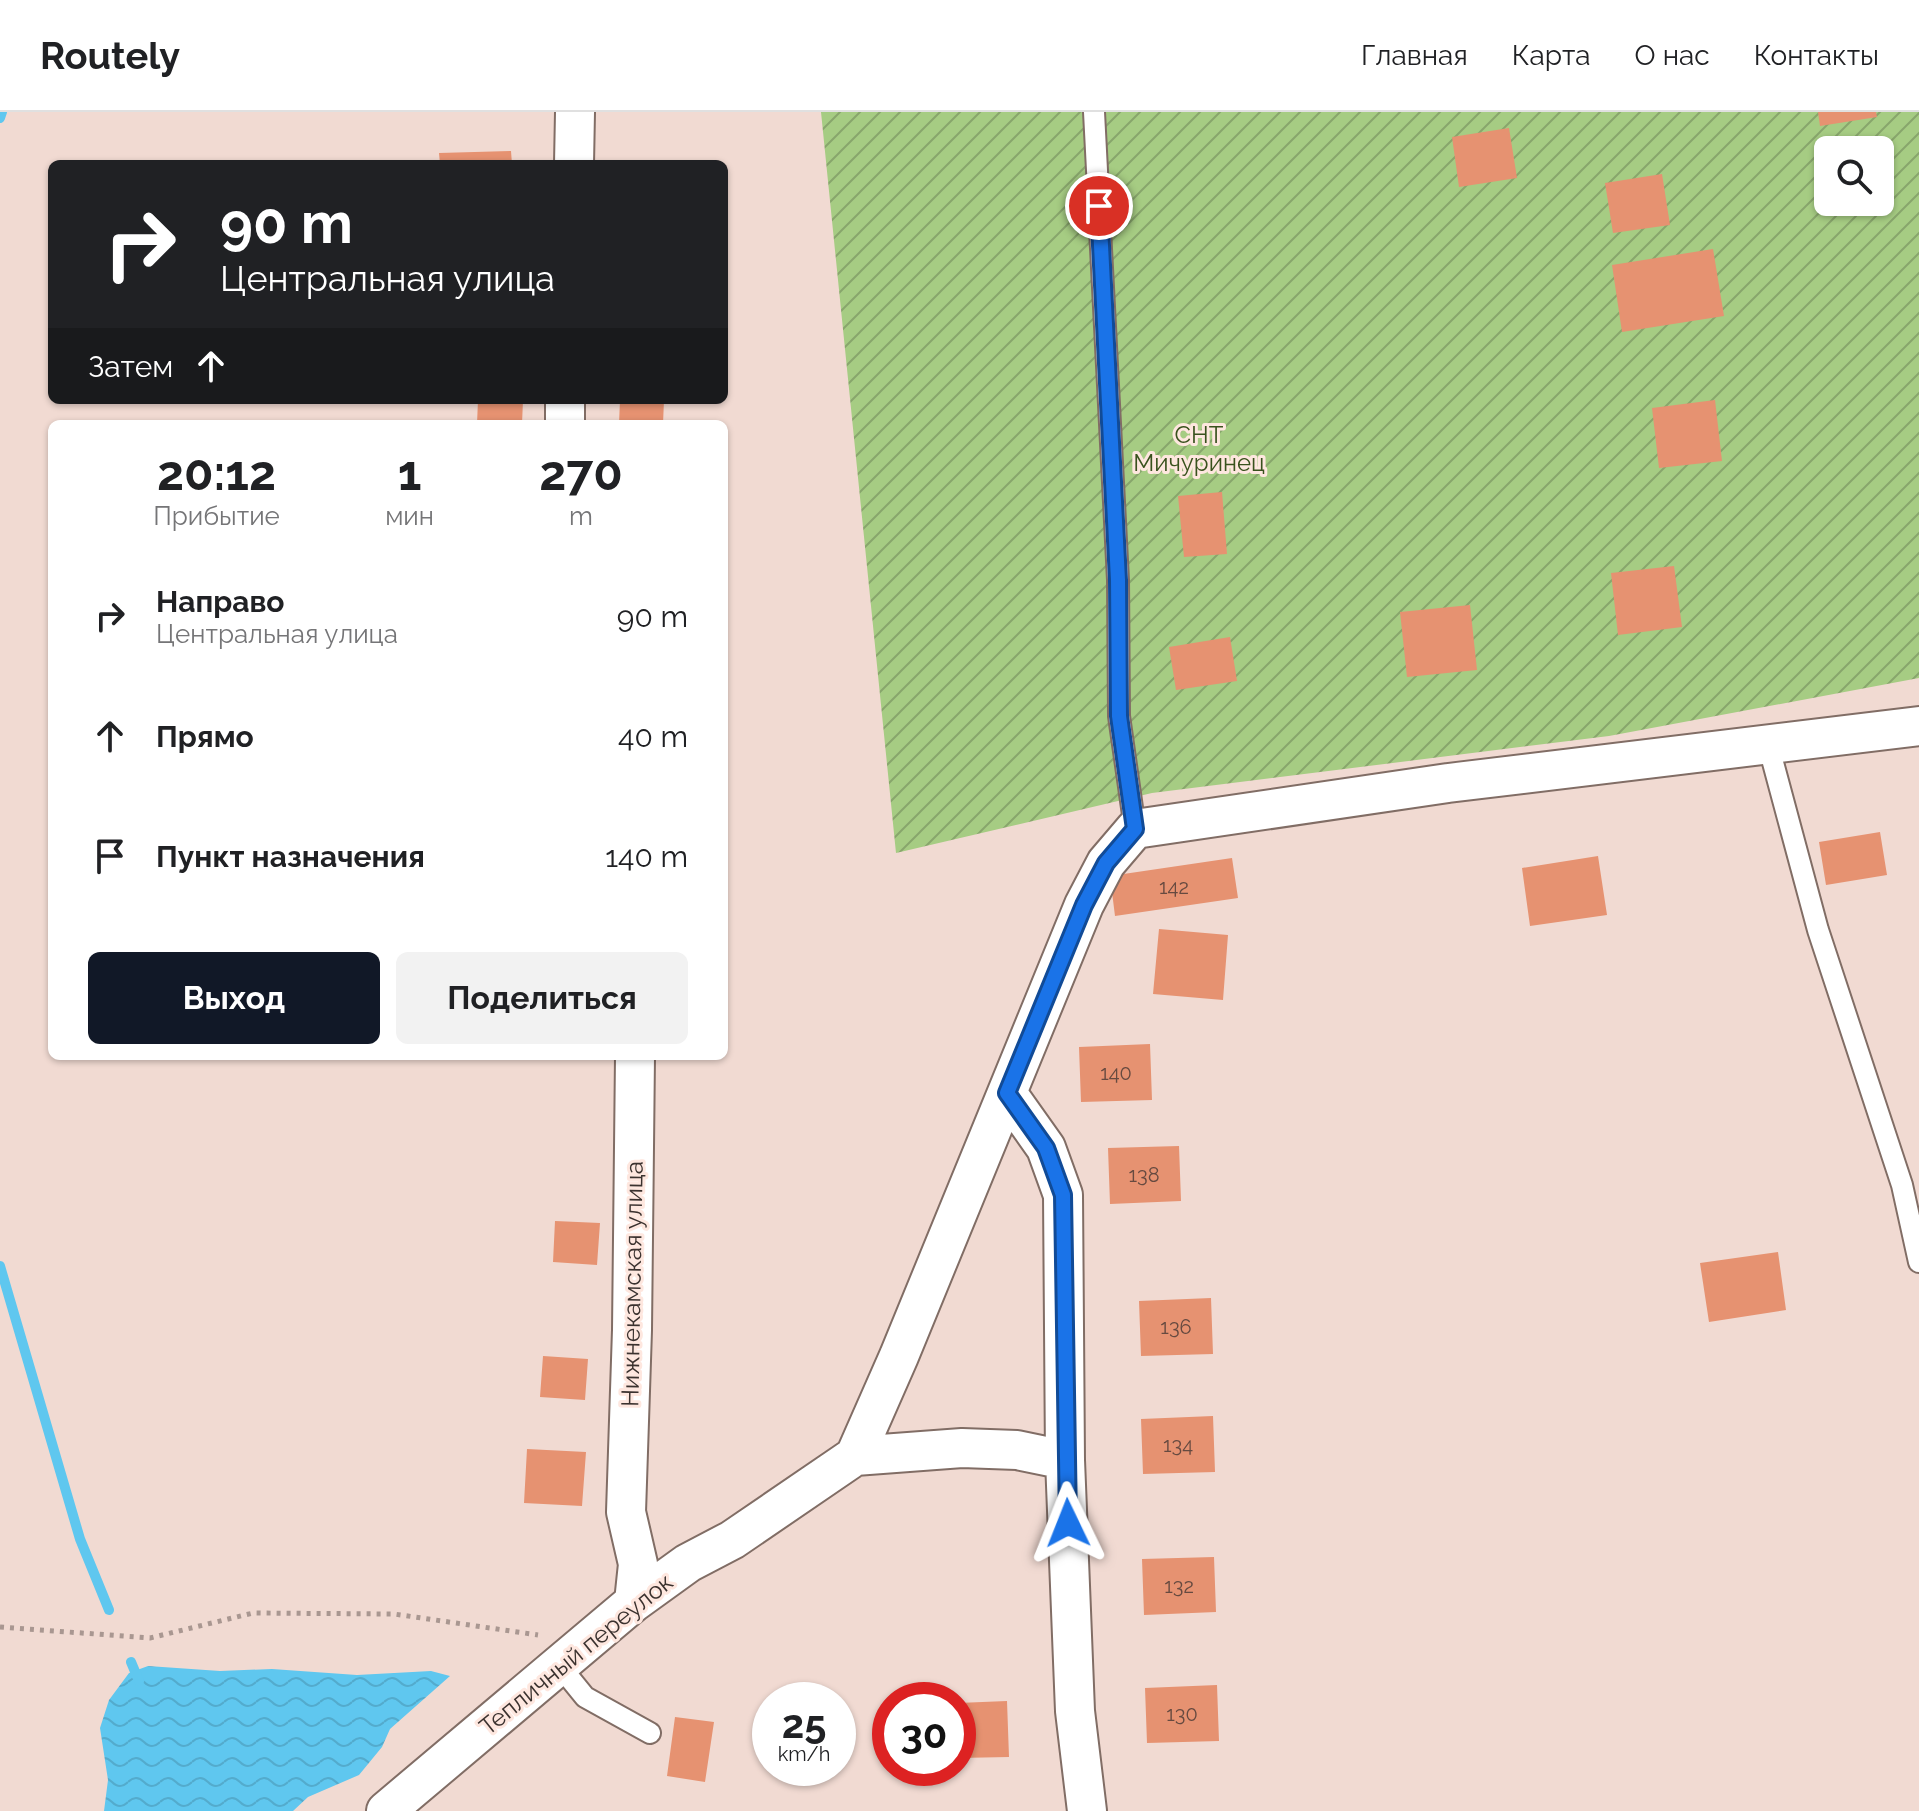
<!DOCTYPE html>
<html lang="ru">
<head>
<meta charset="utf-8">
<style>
	body { margin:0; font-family:Raleway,sans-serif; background:#f2f2f2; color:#202124; height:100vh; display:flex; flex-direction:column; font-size:30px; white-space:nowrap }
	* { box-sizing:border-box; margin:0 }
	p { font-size:26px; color:#757577 }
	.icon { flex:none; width:44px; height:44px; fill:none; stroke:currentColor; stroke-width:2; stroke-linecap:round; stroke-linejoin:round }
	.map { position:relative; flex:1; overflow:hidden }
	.drawer { position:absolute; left:48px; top:308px; width:680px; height:640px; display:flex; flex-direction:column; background:#fff; border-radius:12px; box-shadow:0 2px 6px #0004 }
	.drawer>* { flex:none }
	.top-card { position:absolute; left:48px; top:48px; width:680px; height:244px; border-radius:12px; box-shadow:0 2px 6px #0004; background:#202124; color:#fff; overflow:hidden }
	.buttons { position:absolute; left:1814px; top:24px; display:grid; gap:16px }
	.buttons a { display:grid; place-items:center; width:80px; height:80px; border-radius:12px; background:#fff; box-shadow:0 2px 6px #0004; font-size:40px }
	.speed { position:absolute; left:752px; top:1570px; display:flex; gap:16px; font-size:40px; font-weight:700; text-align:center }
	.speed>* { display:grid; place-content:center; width:104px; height:104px; border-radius:50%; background:#fff; box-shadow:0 2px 6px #0004; line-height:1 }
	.speed small { font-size:20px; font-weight:400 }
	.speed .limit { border:12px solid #d22; background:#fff; color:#111 }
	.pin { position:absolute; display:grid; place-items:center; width:68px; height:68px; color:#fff; margin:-34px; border:4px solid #fff; border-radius:50%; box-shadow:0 2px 8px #0007 }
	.me { position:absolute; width:88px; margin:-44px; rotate:358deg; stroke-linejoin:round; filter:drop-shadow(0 0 6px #0008) }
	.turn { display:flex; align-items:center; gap:28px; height:168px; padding:0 40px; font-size:36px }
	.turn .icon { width:104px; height:104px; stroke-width:2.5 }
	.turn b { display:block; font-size:56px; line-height:68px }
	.then { display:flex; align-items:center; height:76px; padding:0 40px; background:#0003; gap:16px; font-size:30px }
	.eta { display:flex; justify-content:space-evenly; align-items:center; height:136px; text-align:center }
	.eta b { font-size:48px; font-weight:700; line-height:56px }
	.button { display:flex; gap:16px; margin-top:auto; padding:16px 40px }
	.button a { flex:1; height:92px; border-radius:12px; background:#111827; color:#fff; font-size:32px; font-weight:700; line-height:92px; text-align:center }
	.button a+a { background:#f2f2f2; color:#202124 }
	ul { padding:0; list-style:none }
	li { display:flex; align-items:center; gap:24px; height:120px; padding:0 40px }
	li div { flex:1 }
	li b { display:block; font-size:30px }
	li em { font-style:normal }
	header { display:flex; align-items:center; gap:48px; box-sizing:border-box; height:112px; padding:0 40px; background:#fff; border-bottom:2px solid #e0e0e0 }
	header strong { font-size:38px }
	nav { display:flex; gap:44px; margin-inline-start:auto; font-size:28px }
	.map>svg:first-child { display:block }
	.garden { fill:url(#garden-furrows); fill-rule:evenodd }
	.water { fill:url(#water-waves) }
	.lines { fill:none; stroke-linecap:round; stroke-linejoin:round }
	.stream { stroke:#5fc7ef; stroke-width:10 }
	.building { fill:#e69271 }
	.lane-casing { stroke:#816d65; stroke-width:24 }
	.street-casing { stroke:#816d65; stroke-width:42 }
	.path { stroke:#a99791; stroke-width:5; stroke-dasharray:4 6; stroke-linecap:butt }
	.lane { stroke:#fff; stroke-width:20 }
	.street { stroke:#fff; stroke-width:38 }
	.route-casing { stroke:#114b97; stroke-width:20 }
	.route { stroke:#1a73e8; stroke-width:14 }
	.labels { text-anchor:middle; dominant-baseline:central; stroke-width:6; stroke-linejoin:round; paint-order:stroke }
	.number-label { font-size:20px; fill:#664a40 }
	.park-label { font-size:24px; fill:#39521d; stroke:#fee7df }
	.street-label { font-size:24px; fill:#3b322f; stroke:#fee7df }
</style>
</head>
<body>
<header>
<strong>Routely</strong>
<nav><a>Главная</a><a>Карта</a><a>О нас</a><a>Контакты</a></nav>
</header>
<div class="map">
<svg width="1919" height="1699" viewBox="0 0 1919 1699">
	<defs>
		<pattern id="garden-furrows" width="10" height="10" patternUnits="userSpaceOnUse" patternTransform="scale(2)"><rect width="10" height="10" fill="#a6cc83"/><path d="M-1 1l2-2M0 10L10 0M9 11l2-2" fill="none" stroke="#88a66c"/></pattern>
		<pattern id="water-waves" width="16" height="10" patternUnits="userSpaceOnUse" patternTransform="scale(2)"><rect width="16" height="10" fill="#5fc7ef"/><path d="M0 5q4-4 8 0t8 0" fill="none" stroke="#53abcd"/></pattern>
	</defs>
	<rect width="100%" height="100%" fill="#f1dad2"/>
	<path class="garden" d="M 821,0 L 1919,0 L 1919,566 L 1609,624 L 1152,681 L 896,741 ZM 1828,38 L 1880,38 L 1880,90 L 1828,90 Z"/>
	<path class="water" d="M 148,1554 L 220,1559 L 272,1557 L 357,1563 L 431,1559 L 450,1564 L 390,1617 L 382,1635 L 359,1663 L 308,1685 L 293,1699 L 104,1699 L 108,1668 L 100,1616 L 109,1588 L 129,1561 Z"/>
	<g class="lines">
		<path class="stream" d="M 0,6 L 2,0
			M 0,1154 L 80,1427 L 109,1498
			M 131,1550 L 139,1569"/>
	</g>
	<path class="building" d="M 1818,0 L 1876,0 L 1877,5 L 1820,14 Z
		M 1509,16 L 1517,66 L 1459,75 L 1452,25 Z
		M 511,39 L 512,52 L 440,52 L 439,41 Z
		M 1662,62 L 1670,113 L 1613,121 L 1605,71 Z
		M 1713,137 L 1724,204 L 1622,220 L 1612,153 Z
		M 478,288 L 523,288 L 522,312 L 477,312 Z
		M 620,288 L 664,288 L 663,312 L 619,312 Z
		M 1715,288 L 1722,349 L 1659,356 L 1652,296 Z
		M 1222,380 L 1227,442 L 1184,445 L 1178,384 Z
		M 1674,454 L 1682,515 L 1618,523 L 1611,461 Z
		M 1470,493 L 1477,558 L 1407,565 L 1400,500 Z
		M 1230,525 L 1237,569 L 1176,578 L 1169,535 Z
		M 1880,720 L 1887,763 L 1826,773 L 1819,730 Z
		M 1598,744 L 1607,803 L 1530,814 L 1522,756 Z
		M 1232,746 L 1238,786 L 1115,804 L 1110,764 Z
		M 1159,817 L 1228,823 L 1223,888 L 1153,882 Z
		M 1150,932 L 1152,988 L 1081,990 L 1079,935 Z
		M 1179,1034 L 1181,1089 L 1110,1092 L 1108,1036 Z
		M 555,1109 L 600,1111 L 597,1153 L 553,1150 Z
		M 1778,1140 L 1786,1198 L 1709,1210 L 1700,1151 Z
		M 1211,1186 L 1213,1242 L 1141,1244 L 1139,1189 Z
		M 543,1244 L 588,1247 L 585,1288 L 540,1285 Z
		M 1213,1304 L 1215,1360 L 1143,1362 L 1141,1307 Z
		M 527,1337 L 586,1340 L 582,1394 L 524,1391 Z
		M 1214,1445 L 1216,1500 L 1144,1503 L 1142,1447 Z
		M 1217,1573 L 1219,1629 L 1147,1631 L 1145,1576 Z
		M 1007,1589 L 1009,1645 L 958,1646 L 958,1591 Z
		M 675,1605 L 714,1610 L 705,1670 L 667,1664 Z"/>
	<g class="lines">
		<g class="lane-casing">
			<path id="lane" d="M 1094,0 L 1118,468 L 1119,604 L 1135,717
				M 1768,632 L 1818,818 L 1902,1073 L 1919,1150
				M 559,1553 L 585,1585 L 650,1621"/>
		</g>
		<g class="street-casing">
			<path id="street" d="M 574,52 L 575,0
				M 565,312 L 565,288
				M 1007,981 L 1046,1036 L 1063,1083 L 1065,1348 L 1075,1599 L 1087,1699
				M 855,1344 L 899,1244 L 1084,793 L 1106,751 L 1135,717 L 1448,671 L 1919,614
				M 855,1344 L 962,1336 L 1017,1338 L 1065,1348
				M 634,1490 L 638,1452 L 626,1400 L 632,1218 L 635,944
				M 386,1699 L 634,1490 L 688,1451 L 732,1428 L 855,1344"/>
		</g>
		<path class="path" d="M 0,1515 L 150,1526 L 253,1501 L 394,1502 L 538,1523"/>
		<use href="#lane" class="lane"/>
		<use href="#street" class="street"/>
	</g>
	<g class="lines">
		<g class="route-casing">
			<path id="route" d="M 1068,1411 L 1063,1083 L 1046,1036 L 1007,981 L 1084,793 L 1106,751 L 1135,717 L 1119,604 L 1118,468 L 1099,94"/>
		</g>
		<use href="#route" class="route"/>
	</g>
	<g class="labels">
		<g class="number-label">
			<text x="1174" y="775">142</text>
			<text x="1116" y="961">140</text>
			<text x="1144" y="1063">138</text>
			<text x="1176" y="1215">136</text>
			<text x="1178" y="1333">134</text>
			<text x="1179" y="1474">132</text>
			<text x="1182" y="1602">130</text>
		</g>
		<g class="park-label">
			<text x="1199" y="322">СНТ<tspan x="1199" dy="28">Мичуринец</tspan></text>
		</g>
		<g class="street-label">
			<text transform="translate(632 1172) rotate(-89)">Нижнекамская улица</text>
			<text transform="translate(576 1542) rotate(-39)">Тепличный переулок</text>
		</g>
	</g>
</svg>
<div class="buttons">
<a><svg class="icon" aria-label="search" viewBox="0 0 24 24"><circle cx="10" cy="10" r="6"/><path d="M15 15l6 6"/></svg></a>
</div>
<div class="speed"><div>25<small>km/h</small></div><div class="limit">30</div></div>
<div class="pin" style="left:1099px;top:94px;background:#d93025"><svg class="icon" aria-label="arrive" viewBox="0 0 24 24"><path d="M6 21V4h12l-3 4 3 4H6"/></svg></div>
<svg class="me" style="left:1068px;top:1411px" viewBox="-20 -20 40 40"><path d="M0-17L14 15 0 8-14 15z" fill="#1a73e8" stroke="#fff" stroke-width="4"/></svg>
<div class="top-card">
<div class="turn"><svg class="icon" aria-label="right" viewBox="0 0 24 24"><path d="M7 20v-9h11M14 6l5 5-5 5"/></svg><div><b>90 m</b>Центральная улица</div></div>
<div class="then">Затем<svg class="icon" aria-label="ahead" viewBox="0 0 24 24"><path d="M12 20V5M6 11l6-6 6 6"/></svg></div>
</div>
<section class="drawer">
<div class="eta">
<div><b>20:12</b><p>Прибытие</p></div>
<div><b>1</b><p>мин</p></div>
<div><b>270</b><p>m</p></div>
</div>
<ul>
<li><svg class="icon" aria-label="right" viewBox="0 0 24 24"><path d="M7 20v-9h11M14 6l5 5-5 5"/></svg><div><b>Направо</b><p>Центральная улица</p></div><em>90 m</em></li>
<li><svg class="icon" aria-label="ahead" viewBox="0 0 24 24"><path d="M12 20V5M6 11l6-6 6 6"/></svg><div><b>Прямо</b></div><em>40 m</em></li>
<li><svg class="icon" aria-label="arrive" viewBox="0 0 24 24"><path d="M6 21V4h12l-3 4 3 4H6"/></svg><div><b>Пункт назначения</b></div><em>140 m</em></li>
</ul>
<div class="button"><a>Выход</a><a>Поделиться</a></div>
</section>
</div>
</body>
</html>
